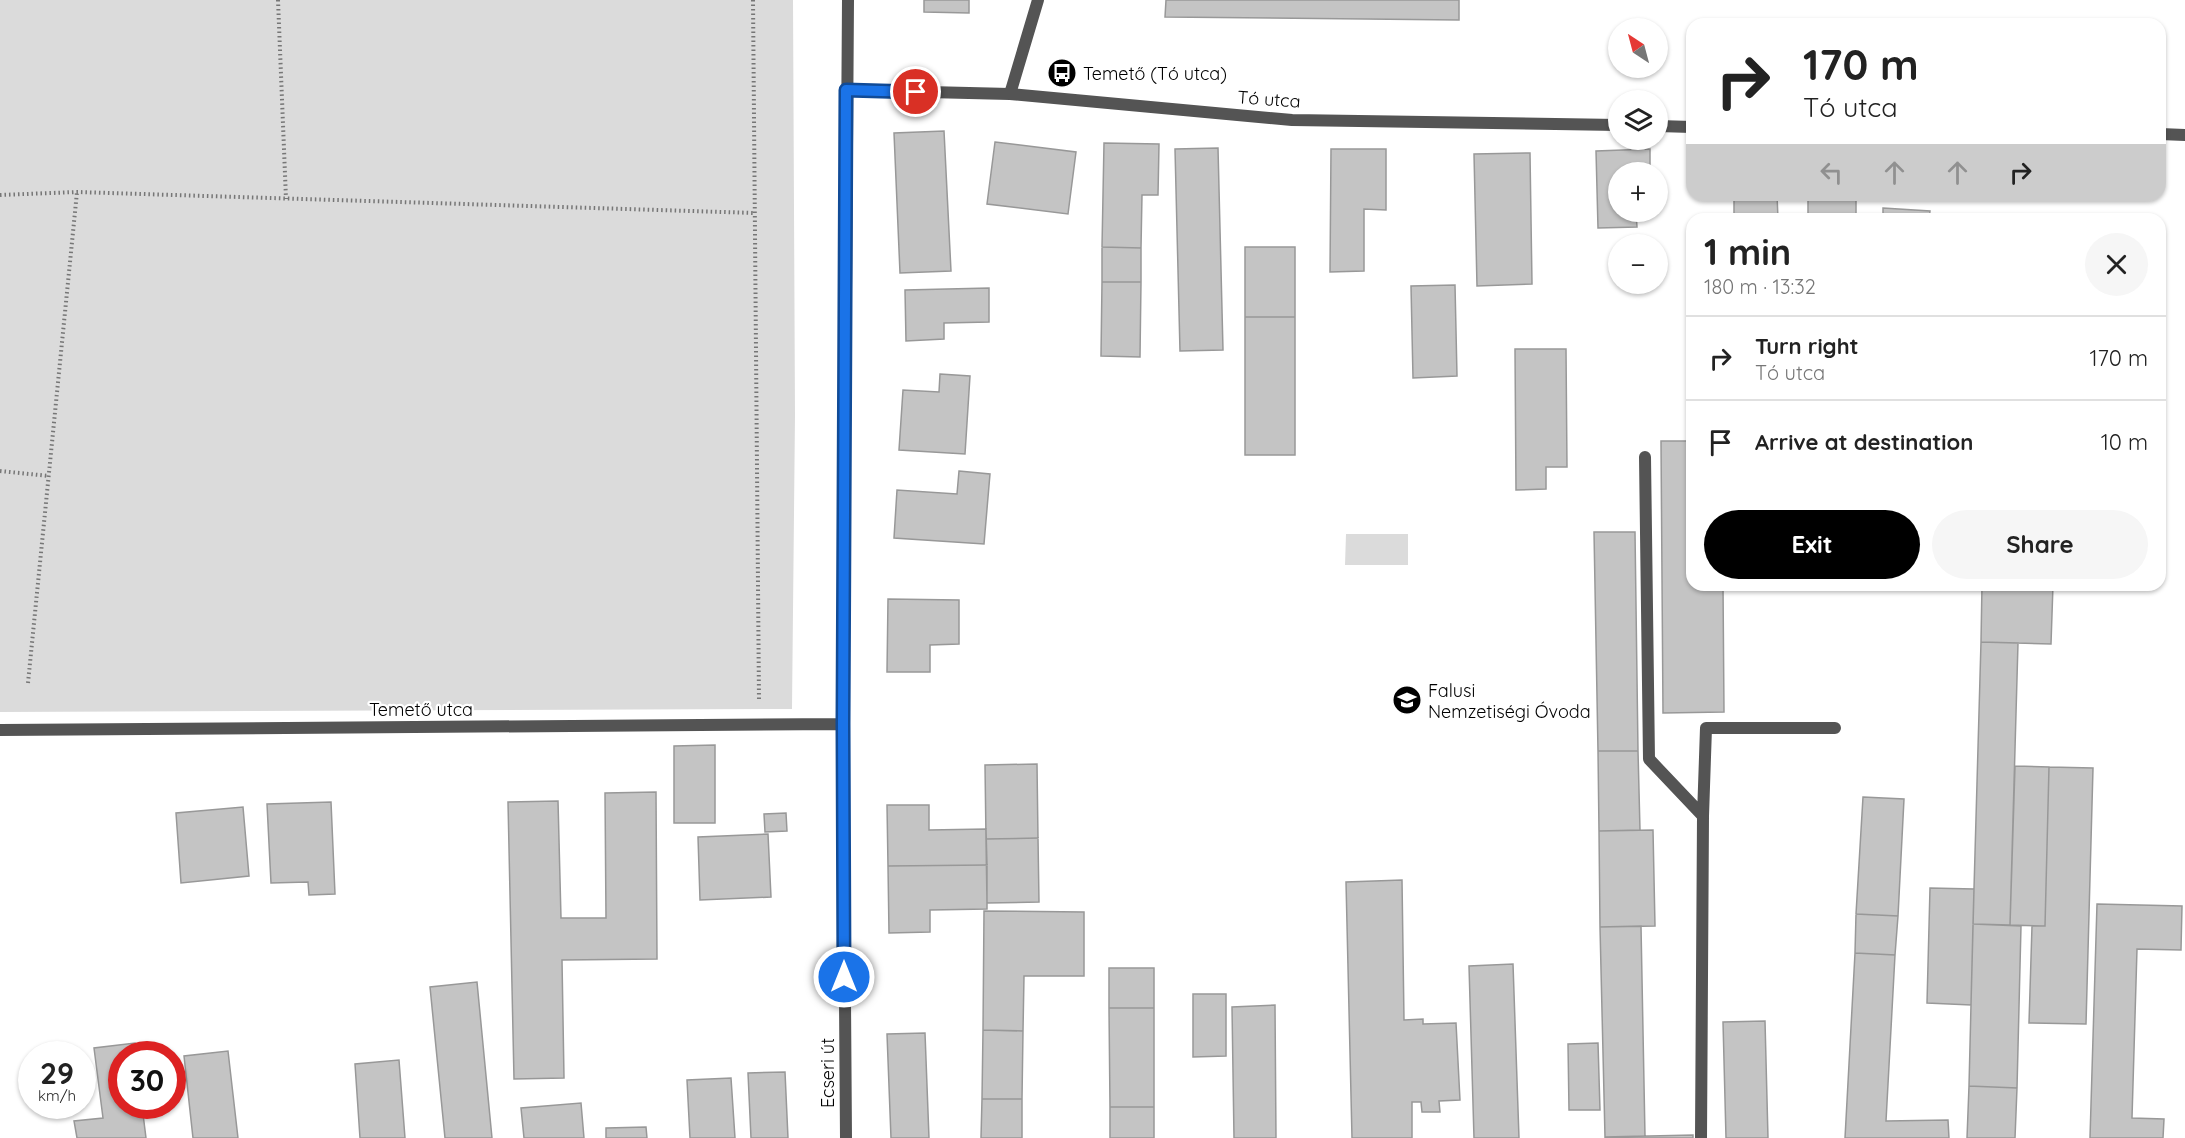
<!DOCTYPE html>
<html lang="en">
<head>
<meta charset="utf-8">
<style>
	body { margin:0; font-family:Quicksand,sans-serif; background:#f6f6f6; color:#222; height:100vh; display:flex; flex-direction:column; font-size:22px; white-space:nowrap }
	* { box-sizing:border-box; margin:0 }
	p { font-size:20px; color:#767676 }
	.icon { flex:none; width:33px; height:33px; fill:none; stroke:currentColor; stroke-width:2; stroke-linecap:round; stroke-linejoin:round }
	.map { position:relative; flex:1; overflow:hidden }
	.side { position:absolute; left:1686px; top:213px; width:480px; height:378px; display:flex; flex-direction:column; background:#fff; border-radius:18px; box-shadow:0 2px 4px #0004 }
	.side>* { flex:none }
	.guide { position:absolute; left:1686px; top:18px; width:480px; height:183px; border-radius:18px; box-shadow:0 2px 4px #0004; background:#fff; color:#222; overflow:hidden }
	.needle { width:39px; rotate:324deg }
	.controls { position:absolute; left:1608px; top:18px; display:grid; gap:12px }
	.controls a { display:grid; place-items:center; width:60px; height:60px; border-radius:50%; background:#fff; box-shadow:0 2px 4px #0004; font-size:30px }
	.speed { position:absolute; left:18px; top:1041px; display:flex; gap:12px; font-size:30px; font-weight:700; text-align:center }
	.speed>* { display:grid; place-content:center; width:78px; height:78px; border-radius:50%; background:#fff; box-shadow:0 2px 4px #0004; line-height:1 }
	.speed small { font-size:15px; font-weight:400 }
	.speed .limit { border:9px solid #d22; background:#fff; color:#111 }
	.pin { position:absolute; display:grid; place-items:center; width:51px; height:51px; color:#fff; margin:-26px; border:3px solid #fff; border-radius:50%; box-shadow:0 2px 6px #0007 }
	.me { position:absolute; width:66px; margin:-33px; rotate:0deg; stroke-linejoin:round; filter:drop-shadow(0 0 4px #0008) }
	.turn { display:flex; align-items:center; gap:21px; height:126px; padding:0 18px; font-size:27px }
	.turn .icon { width:78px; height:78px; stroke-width:2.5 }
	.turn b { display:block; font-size:42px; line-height:51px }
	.lanes { display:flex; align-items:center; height:57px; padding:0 18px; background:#0003; justify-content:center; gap:30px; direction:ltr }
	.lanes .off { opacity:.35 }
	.round { display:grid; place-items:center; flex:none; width:63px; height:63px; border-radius:32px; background:#f6f6f6 }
	.overview { display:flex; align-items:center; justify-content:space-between; height:102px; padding:0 18px }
	h1 { font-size:36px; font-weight:700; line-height:45px }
	.primary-button { display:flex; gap:12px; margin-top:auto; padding:12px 18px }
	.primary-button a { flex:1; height:69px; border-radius:36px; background:#000; color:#fff; font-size:24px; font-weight:700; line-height:69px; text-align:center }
	.primary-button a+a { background:#f6f6f6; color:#222 }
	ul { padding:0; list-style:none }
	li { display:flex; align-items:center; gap:18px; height:84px; padding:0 18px; border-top:2px solid #e0e0e0 }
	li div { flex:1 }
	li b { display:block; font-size:22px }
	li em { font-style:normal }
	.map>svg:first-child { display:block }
	.green { fill:#dbdbdb }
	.building { fill:#c4c4c4; stroke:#989898; stroke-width:1.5 }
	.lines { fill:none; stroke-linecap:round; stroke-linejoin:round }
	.path { stroke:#767676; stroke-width:4; stroke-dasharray:1.5 3; stroke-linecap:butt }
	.service { stroke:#545454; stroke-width:12 }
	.minor { stroke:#545454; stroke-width:12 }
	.route-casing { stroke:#114b97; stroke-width:15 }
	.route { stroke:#1a73e8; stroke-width:10 }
	.labels { text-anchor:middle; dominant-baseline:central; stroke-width:4.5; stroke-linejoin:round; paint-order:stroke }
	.poi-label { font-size:18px; fill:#000; stroke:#fff; text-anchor:start }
	.street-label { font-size:18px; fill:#000; stroke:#fff }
</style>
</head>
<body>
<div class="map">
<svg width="2185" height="1138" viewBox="0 0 2185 1138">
	<rect width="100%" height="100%" fill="#fff"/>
	<path class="green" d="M 0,0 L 793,0 L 795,415 L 792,709 L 0,712 Z
		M 1346,534 L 1408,534 L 1408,565 L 1345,565 Z"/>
	<path class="building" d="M 924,0 L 969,0 L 969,13 L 924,12 Z
		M 1166,0 L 1459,0 L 1459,20 L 1165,17 Z
		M 944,131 L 951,271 L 900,273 L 894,133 Z
		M 995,142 L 1076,152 L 1068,214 L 987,204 Z
		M 1104,143 L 1159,144 L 1158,195 L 1142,195 L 1141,248 L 1102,247 Z
		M 1218,148 L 1223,350 L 1180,351 L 1175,149 Z
		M 1331,149 L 1386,149 L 1386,210 L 1364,209 L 1364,271 L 1330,272 Z
		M 1650,149 L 1650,172 L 1618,172 L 1618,212 L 1636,212 L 1637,227 L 1598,228 L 1596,151 Z
		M 1530,153 L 1532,284 L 1477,286 L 1474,154 Z
		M 1734,195 L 1777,195 L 1778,219 L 1734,219 Z
		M 1808,195 L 1856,195 L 1856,219 L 1808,219 Z
		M 1883,208 L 1930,211 L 1929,219 L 1883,219 Z
		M 1102,247 L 1141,248 L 1141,282 L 1102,282 Z
		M 1245,247 L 1295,247 L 1295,317 L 1245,317 Z
		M 1102,282 L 1141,282 L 1140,357 L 1101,356 Z
		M 1455,285 L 1457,376 L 1413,378 L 1411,286 Z
		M 989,288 L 989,322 L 944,323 L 944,339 L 906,341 L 905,290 Z
		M 1245,317 L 1295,317 L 1295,455 L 1245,455 Z
		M 1515,349 L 1566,349 L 1567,467 L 1546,467 L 1546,489 L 1516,490 Z
		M 940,374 L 970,376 L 965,454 L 899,450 L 903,390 L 939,392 Z
		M 1661,441 L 1692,441 L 1692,585 L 1723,585 L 1724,712 L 1663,713 Z
		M 959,471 L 990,474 L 984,544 L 894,538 L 897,490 L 957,494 Z
		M 1594,532 L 1635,532 L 1638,751 L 1598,751 Z
		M 1982,585 L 2053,585 L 2051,644 L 1981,642 Z
		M 888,599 L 959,600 L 959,644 L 930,645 L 930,672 L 887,672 Z
		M 1981,642 L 2018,643 L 2010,925 L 1973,924 Z
		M 715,745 L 715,823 L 674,823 L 674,746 Z
		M 1598,751 L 1638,751 L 1640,830 L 1599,831 Z
		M 1037,764 L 1038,838 L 986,839 L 985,765 Z
		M 2015,766 L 2049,767 L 2045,926 L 2010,925 Z
		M 2049,767 L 2093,768 L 2086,1024 L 2029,1023 L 2032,926 L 2045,926 Z
		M 656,792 L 657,959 L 562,960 L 564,1078 L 514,1079 L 508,802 L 558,801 L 561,918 L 606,918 L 605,793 Z
		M 1863,797 L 1904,799 L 1898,916 L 1856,914 Z
		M 331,802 L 335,894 L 309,895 L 308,882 L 271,883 L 267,804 Z
		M 887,805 L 929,805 L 929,830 L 986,829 L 987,865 L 888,866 Z
		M 243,807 L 249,876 L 181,883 L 176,813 Z
		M 786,813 L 787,831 L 765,832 L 764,814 Z
		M 1653,830 L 1655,926 L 1600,927 L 1599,831 Z
		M 768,834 L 771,897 L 700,900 L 698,837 Z
		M 1038,838 L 1039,902 L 987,903 L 986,839 Z
		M 987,865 L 987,909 L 930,910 L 930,932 L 889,933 L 888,866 Z
		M 1402,880 L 1404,1020 L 1423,1019 L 1423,1024 L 1456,1023 L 1460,1100 L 1439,1101 L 1440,1112 L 1422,1112 L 1421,1102 L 1412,1102 L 1412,1138 L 1352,1138 L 1346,882 Z
		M 1930,888 L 1974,889 L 1971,1005 L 1927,1003 Z
		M 2097,904 L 2182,906 L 2181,950 L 2137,949 L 2132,1118 L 2164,1119 L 2163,1138 L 2090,1138 Z
		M 984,911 L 1084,912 L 1084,976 L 1024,976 L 1023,1031 L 983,1030 Z
		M 1856,914 L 1898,916 L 1895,955 L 1855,953 Z
		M 1973,924 L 2021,926 L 2017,1088 L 1969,1086 Z
		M 1641,926 L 1645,1136 L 1605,1137 L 1600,927 Z
		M 1855,953 L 1895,955 L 1886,1121 L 1948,1120 L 1949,1138 L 1845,1138 Z
		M 1513,964 L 1519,1138 L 1474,1138 L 1469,966 Z
		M 1109,968 L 1154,968 L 1154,1008 L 1109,1008 Z
		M 477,982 L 492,1138 L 445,1138 L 430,987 Z
		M 1193,994 L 1226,994 L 1226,1056 L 1193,1057 Z
		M 1275,1005 L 1276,1138 L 1234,1138 L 1232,1007 Z
		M 1109,1008 L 1154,1008 L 1154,1107 L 1110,1107 Z
		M 1765,1021 L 1768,1138 L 1726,1138 L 1723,1022 Z
		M 983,1030 L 1023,1031 L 1022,1099 L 982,1099 Z
		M 925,1033 L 929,1138 L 891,1138 L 887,1034 Z
		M 135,1043 L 136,1054 L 122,1054 L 122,1106 L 142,1106 L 146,1138 L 77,1138 L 74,1121 L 103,1118 L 94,1048 Z
		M 1598,1043 L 1600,1110 L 1569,1110 L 1568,1044 Z
		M 228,1051 L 238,1138 L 193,1138 L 184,1056 Z
		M 399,1060 L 405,1138 L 360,1138 L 355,1064 Z
		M 785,1072 L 788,1138 L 751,1138 L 748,1073 Z
		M 731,1078 L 735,1138 L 690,1138 L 687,1080 Z
		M 1969,1086 L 2017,1088 L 2015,1138 L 1967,1138 Z
		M 982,1099 L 1022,1099 L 1022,1138 L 981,1138 Z
		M 581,1103 L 584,1138 L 524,1138 L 521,1108 Z
		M 1110,1107 L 1154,1107 L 1154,1138 L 1110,1138 Z
		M 646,1127 L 647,1138 L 606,1138 L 606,1128 Z
		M 1693,1135 L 1693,1138 L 1605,1138 L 1605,1137 Z"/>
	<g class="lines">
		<path class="path" d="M 278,0 L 286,199
			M 753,0 L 759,701
			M 0,195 L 77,192 L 755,213
			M 0,471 L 49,476
			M 28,683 L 77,192"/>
		<path class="service" d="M 1645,457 L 1649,759 L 1703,816
			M 1701,1138 L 1703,816 L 1706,728 L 1835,728"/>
		<path class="minor" d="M 846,90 L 1010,94 L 1292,120 L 1618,125
			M 1010,94 L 1038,0
			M 1658,126 L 1692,127
			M 2160,134 L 2185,135
			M 0,730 L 843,724
			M 846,1138 L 843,724 L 848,0"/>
	</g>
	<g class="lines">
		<g class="route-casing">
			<path id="route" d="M 844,977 L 843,724 L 846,90 L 916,92"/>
		</g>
		<use href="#route" class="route"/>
	</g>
	<defs>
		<g id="bus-disc" transform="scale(1.5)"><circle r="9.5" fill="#000" stroke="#fff"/><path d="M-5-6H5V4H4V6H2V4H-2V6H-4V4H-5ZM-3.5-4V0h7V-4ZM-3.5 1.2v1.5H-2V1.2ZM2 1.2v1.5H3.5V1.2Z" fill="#fff"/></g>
		<g id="school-disc" transform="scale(1.5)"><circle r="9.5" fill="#000" stroke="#fff"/><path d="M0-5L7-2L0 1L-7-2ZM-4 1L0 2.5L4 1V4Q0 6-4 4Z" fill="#fff"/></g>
	</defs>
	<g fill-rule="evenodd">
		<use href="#bus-disc" x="1062" y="73"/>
		<use href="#school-disc" x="1407" y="700"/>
	</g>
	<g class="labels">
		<g class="poi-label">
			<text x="1083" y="73">Temető (Tó utca)</text>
			<text x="1428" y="690">Falusi<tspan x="1428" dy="21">Nemzetiségi Óvoda</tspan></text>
		</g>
		<g class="street-label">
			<text transform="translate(1269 99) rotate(4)">Tó utca</text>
			<text x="421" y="709">Temető utca</text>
			<text transform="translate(827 1073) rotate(-90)">Ecseri út</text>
		</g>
	</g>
</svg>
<div class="controls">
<a><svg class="needle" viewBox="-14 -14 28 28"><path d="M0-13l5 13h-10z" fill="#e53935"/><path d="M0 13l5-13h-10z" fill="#767676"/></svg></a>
<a><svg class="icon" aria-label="layers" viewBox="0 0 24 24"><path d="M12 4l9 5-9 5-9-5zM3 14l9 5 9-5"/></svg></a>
<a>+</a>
<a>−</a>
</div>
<div class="speed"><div>29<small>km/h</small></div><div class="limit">30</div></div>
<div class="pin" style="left:916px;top:92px;background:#d93025"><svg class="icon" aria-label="arrive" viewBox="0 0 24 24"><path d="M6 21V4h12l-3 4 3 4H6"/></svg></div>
<svg class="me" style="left:844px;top:977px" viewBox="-20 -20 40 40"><circle r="17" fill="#1a73e8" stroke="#fff" stroke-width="3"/><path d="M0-11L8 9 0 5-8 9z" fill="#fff"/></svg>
<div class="guide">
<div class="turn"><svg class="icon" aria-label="right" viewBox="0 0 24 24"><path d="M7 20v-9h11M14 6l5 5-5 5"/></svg><div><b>170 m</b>Tó utca</div></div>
<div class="lanes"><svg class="icon off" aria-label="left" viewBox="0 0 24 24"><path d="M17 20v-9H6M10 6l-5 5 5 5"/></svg><svg class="icon off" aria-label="ahead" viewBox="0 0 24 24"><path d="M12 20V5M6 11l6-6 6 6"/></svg><svg class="icon off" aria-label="ahead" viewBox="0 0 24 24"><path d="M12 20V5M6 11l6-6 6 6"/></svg><svg class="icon" aria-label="right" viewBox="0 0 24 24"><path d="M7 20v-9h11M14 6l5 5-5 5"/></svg></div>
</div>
<section class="side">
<div class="overview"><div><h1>1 min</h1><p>180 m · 13:32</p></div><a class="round"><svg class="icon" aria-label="close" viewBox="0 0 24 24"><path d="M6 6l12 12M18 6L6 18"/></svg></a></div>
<ul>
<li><svg class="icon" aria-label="right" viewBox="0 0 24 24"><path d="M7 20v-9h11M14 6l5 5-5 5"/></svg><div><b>Turn right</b><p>Tó utca</p></div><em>170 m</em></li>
<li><svg class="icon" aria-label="arrive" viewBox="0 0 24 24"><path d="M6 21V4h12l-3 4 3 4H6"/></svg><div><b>Arrive at destination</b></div><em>10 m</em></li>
</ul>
<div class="primary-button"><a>Exit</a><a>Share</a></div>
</section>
</div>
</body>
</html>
